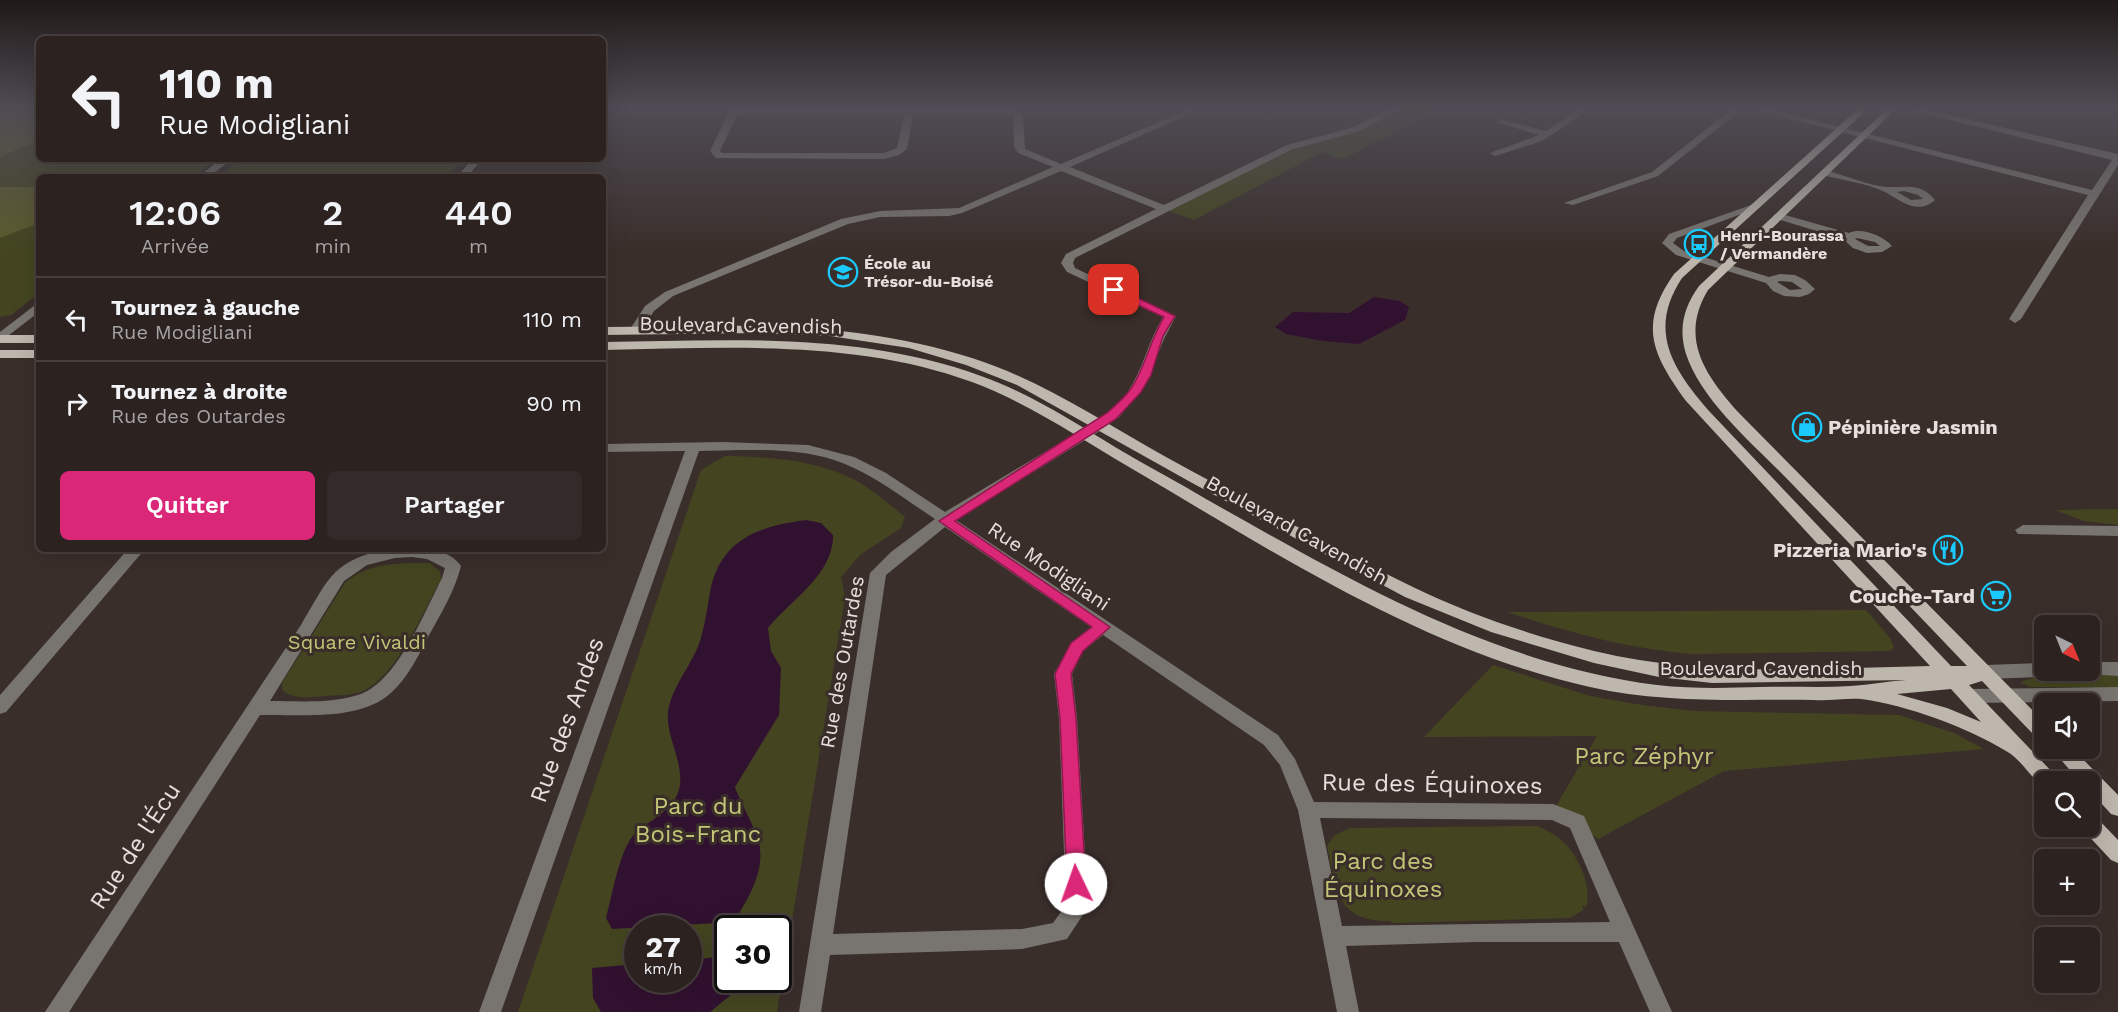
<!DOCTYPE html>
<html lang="fr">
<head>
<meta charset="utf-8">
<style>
	body { margin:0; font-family:"Work Sans",sans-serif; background:#342a29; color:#f1f3f6; height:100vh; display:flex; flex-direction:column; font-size:22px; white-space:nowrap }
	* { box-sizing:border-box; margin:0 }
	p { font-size:20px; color:#a6a4a5 }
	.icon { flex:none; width:33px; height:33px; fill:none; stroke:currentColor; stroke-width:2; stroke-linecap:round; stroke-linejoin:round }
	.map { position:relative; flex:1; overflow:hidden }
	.drawer { position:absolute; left:36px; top:174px; width:570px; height:378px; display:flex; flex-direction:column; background:#2c2220; border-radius:9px; box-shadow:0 6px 24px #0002,0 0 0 2px #483f3e }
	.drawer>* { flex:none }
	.banner { position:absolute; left:36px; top:36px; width:570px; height:126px; border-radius:9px; box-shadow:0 6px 24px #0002,0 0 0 2px #483f3e; background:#2c2220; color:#f1f3f6; overflow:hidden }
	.needle { width:39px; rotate:137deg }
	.tools { position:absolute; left:2034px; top:615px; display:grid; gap:12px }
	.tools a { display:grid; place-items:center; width:66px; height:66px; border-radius:9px; background:#2c2220; box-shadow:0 6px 24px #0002,0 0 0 2px #483f3e; font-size:30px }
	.speed { position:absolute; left:624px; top:915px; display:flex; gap:12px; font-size:30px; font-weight:700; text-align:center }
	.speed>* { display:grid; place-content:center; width:78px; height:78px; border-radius:50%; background:#2c2220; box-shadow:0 6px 24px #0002,0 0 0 2px #483f3e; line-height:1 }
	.speed small { font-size:15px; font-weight:400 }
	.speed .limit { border:3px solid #111; border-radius:9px; background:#fff; color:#111 }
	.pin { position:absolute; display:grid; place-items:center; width:51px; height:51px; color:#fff; margin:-26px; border-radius:12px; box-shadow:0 3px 9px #0006 }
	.me { position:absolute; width:66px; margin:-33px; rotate:357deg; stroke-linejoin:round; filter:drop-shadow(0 0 4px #0008) }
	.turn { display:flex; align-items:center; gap:21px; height:126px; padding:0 24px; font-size:27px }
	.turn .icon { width:78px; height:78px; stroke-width:2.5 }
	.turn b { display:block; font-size:42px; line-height:51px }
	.eta { display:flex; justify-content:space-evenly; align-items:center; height:102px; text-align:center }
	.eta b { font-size:36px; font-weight:600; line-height:42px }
	.action { display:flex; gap:12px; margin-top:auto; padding:12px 24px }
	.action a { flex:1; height:69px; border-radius:9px; background:#db2777; color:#fff; font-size:24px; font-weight:600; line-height:69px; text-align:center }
	.action a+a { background:#342a29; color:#f1f3f6 }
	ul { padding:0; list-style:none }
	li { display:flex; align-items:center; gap:18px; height:84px; padding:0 24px; border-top:2px solid #483f3e }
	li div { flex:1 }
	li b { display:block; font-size:22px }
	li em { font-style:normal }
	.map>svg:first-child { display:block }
	.green { fill:#444520; fill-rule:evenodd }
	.forest { fill:#5b5b2a }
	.water { fill:#311130 }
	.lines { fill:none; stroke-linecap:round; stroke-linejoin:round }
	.minor { fill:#78746f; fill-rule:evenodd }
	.major { fill:#beb7ad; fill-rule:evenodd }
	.route { fill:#db2777; stroke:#8e194d; stroke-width:1.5 }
	.labels { text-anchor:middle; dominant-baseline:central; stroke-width:6; stroke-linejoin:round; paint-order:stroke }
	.far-poi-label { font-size:16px; font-weight:bold; fill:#e7dfdc; stroke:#3a2e2a; text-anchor:start }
	.street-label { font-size:20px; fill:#e7dfdc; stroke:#3a2e2a }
	.poi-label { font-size:20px; font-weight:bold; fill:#e7dfdc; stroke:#3a2e2a; text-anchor:end }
	.park-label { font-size:20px; fill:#c4c577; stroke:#3a2e2a }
	.near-street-label { font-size:24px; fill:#e7dfdc; stroke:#3a2e2a }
	.near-park-label { font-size:24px; fill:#c4c577; stroke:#3a2e2a }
</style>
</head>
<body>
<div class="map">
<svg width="2118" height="1012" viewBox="0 0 2118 1012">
	<rect width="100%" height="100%" fill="#3a2e2a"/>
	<path class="green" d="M 0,109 L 39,109 L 39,159 L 217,159 L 192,177 L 39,177 L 39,293 L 11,315 L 0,317 Z
		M 1398,109 L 1439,109 L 1343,159 L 1322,152 L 1194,220 L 1164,209 L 1290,147 L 1354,130 Z
		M 242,159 L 463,159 L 447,177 L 218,177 Z
		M 725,456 C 772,457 824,460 865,486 C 879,495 892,507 905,517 L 901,528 L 861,554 L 841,577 L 845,598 L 777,1012 L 518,1012 L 701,470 ZM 638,928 L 688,928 L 688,980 L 638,980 ZM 728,928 L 778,928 L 778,980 L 728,980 Z
		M 2118,509 L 2118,525 L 2084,521 L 2055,510 Z
		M 430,563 L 440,572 L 441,579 C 423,612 398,673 365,690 C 352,696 337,695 324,696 C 309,697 296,700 283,691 L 282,683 L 345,583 C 370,562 398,563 430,563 Z
		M 1866,610 L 1890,638 L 1894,647 L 1891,651 L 1692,654 C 1628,649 1568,632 1507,612 Z
		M 1493,665 L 1590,696 L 1642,705 L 1693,711 L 1899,715 L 1954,733 L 1984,749 L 1724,771 L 1598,839 L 1556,806 L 1597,736 L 1424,737 Z
		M 2118,675 L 2118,688 L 2030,687 L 2021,683 C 2030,673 2100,676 2118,675 Z
		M 1537,826 C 1546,830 1555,834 1562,841 C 1577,853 1593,887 1586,907 L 1583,905 L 1583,910 L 1570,918 L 1391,923 L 1391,921 C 1336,922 1337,890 1327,846 L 1335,835 L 1350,828 Z"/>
	<path class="forest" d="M 0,109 L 39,109 L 39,140 L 0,157 Z
		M 0,187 L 39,187 L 39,223 L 0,238 Z"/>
	<path class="water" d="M 1374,297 L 1400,301 L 1409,307 L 1405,320 L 1359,344 L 1323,341 L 1286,334 L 1275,327 L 1293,312 L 1349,313 Z
		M 806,520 L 821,523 L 833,535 C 834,574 791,600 768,628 L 771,651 L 781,668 L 779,715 L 735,787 C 741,804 752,821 758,839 C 767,869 749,897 734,922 L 612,929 L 606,918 C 612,896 618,859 630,840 C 638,826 666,816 676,797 C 690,771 665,739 668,712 C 672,686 692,665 700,641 C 705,625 707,609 710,592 C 720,540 758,526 806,520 Z
		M 727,956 L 728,980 L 735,980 L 737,990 L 710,1012 L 601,1012 L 593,998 L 592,968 L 637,964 L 638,980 L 688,980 L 689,960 Z"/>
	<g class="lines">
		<path class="minor" d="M 730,109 L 1014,109 L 1023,114 L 1025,149 L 1061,164 L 1189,109 L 1201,109 L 1070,167 L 1164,205 L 1287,145 L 1351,128 L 1390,109 L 1402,109 L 1357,132 L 1293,149 L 1075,258 L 1073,263 L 1075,268 L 1176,316 L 1164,339 L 1145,386 L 1120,416 L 1098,432 L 956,520 L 1278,735 L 1295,759 L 1314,802 L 1553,804 L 1584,816 L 1672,1012 L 1650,1012 L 1619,942 L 1476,942 L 1346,946 L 1359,1012 L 1337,1012 L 1298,810 L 1280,765 L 1264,745 L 1103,635 L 1083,651 L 1072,674 L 1077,718 L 1088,907 L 1067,939 L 1022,949 L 830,955 L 821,1012 L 799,1012 L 870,573 L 891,552 L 935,519 C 906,500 877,477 845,464 C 803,446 744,450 699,451 L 501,1012 L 479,1012 L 685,451 L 603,452 L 603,444 L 723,442 L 808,445 L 854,457 L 886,473 L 945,512 L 1088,426 C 1102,417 1117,407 1127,393 C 1143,370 1148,341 1163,317 L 1067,272 L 1061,263 L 1066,254 L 1156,209 L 1061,171 L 962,213 L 949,216 L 880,217 L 848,224 L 673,296 L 654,311 L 639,334 L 631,334 L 629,331 L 645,306 L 665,292 L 841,219 L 880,211 L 959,208 L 1053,167 L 1018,153 L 1014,147 L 1013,115 L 913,115 L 907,149 L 899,155 L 884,159 L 716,158 L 710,151 ZM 737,115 L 904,115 L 897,148 L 884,153 L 722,153 L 720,151 ZM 945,527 L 1091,627 L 1071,643 L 1054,674 L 1059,718 L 1066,905 L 1053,923 L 1022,929 L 833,934 L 886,575 ZM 1320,818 L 1552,820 L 1570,828 L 1610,922 L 1342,926 Z
			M 1579,109 L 1590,109 L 1542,141 L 1495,156 L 1490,153 L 1539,135 L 1499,123 L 1499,119 L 1546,131 Z
			M 1732,109 L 1742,109 L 1658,176 L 1573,205 L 1564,203 L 1652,172 Z
			M 1752,109 L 1768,109 L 2092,190 L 2112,160 L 1906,109 L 1923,109 L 2118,154 L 2118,165 L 2021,319 L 2015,323 L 2009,319 L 2088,195 Z
			M 221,159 L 232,159 L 209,177 L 198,177 Z
			M 472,159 L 482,159 L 467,177 L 457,177 Z
			M 1825,170 C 1845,175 1868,186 1889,187 C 1907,188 1920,182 1935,200 C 1917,216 1900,200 1885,192 C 1867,183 1841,180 1822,175 L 1822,171 ZM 1904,191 L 1918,195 L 1923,199 L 1911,200 L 1897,192 Z
			M 1751,205 L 1760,207 L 1677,238 L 1673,243 L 1684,251 L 1769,277 L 1780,274 L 1795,275 L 1805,280 L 1815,289 L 1809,294 L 1800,297 L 1784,296 L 1773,291 L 1766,283 L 1676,255 L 1662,243 L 1669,234 ZM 1780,281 L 1792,282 L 1802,289 L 1790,290 L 1777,282 Z
			M 1778,213 L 1849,233 C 1862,227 1883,236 1892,246 L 1882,252 L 1867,253 L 1853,248 L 1843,239 L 1774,218 L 1773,216 ZM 1857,238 L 1875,242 L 1880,246 L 1868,246 L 1855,239 Z
			M 39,302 L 39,312 L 0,342 L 0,332 Z
			M 2023,525 L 2118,526 L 2118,536 L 2018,534 L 2015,530 Z
			M 128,549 L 145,549 L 6,712 L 0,714 L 0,695 Z
			M 388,549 C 411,549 446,544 461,566 C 455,591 440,615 428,637 C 418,657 405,683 386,697 C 353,721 300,714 260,715 L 69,1012 L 45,1012 L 301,625 C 328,580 332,560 388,549 ZM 412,557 L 427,559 L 445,568 L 442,578 C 425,611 398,680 361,694 C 333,704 299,701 270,701 L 344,581 L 367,565 L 395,558 Z
			M 2090,662 L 2118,662 L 2118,676 L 2084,674 L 2082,670 L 2090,670 Z
			M 2044,663 L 2044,670 L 2052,670 L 2050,675 L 2044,677 L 1986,679 L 1980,677 L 1977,672 L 1980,667 L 1986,665 Z
			M 2118,687 L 2118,701 L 1969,703 L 1963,701 L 1960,696 L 1963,691 L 1969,689 Z"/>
		<path class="major" d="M 1858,109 L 1868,109 L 1682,278 C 1647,331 1673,369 1709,411 L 1951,666 L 1967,666 C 1909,605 1851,545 1793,485 C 1758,448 1702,403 1686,354 C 1678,328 1684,307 1699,286 L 1887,109 L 1896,109 L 1708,290 C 1679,338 1705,375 1738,412 L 2044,722 L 2044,740 L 2037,738 L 1982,681 L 1969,685 L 2056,776 L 2058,782 L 2044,782 L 2044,788 C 2031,778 2021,759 2006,751 C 1966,727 1907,705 1861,699 C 1846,698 1829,701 1814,700 C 1738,699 1665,704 1590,687 C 1423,650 1274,552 1129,467 C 1078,437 1028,403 972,382 C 855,339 726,348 603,350 L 603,342 C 729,340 860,332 981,376 C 1029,393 1072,421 1115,447 C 1145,465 1176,481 1206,499 C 1348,579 1492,664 1657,685 C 1692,689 1727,688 1761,687 C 1791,686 1821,688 1851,686 C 1870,685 1888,681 1906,680 L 1712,683 L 1659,677 L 1594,663 L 1491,632 L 1405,597 L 1194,484 L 1017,385 L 966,365 L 909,348 L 830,336 L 758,333 L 603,335 L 603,327 C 731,326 848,318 972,358 C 1041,380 1103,422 1166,457 C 1215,484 1265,510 1315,536 C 1348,553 1381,572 1415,588 C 1471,615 1533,636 1594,651 C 1704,678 1818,668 1930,666 L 1686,401 C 1652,354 1638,325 1674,274 ZM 1951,689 L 1981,722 L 1947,708 L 1897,694 Z
			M 0,335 L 39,335 L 39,343 L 0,343 Z
			M 0,350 L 39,350 L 39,358 L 0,358 Z
			M 2051,748 L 2072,748 L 2118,795 L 2118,816 L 2111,814 L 2090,791 L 2090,782 L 2080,782 Z
			M 2090,816 L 2097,818 L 2118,840 L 2118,863 L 2111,860 L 2083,830 L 2081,826 L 2090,826 Z"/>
	</g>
	<linearGradient id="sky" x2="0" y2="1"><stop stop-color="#201917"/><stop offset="0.43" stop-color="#4f4c55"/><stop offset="1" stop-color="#4f4c55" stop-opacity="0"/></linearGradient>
	<rect width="2118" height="251" fill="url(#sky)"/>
	<path class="route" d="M 1110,288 L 1117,288 L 1175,316 L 1163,336 L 1151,375 L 1141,392 L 1116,419 L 955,521 L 1110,627 L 1083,651 L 1071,674 L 1076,718 L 1086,884 L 1083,890 L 1076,892 L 1070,890 L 1067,884 L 1060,718 L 1055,674 L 1071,643 L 1092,627 L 939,521 L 1107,413 C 1115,406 1124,398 1130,390 C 1145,369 1150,340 1164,317 L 1110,292 Z"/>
	<defs>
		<g id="bus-ring" transform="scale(1.5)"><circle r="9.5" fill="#3a2e2a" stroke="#1bcafc" stroke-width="1.5"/><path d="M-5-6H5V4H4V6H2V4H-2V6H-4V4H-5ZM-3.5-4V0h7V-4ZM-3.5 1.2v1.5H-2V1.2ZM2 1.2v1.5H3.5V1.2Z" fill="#1bcafc"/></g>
		<g id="school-ring" transform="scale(1.5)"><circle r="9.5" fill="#3a2e2a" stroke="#1bcafc" stroke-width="1.5"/><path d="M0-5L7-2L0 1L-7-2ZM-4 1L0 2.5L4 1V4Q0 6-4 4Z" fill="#1bcafc"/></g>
		<g id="shop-ring" transform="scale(1.5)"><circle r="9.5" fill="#3a2e2a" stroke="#1bcafc" stroke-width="1.5"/><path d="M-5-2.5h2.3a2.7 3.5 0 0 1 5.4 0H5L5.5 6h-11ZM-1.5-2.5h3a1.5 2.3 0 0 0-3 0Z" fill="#1bcafc"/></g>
		<g id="restaurant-ring" transform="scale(1.5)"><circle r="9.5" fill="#3a2e2a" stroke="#1bcafc" stroke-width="1.5"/><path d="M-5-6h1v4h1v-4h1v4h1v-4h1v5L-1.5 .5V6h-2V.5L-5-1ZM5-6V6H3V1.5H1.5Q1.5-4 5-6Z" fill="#1bcafc"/></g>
		<g id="supermarket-ring" transform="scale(1.5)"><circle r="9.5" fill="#3a2e2a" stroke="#1bcafc" stroke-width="1.5"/><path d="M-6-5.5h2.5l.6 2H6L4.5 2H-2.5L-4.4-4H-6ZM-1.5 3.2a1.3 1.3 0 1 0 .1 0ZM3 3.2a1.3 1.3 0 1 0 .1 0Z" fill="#1bcafc"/></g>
	</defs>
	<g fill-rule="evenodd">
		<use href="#bus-ring" x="1699" y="244"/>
		<use href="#school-ring" x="843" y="272"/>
		<use href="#shop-ring" x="1807" y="427"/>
		<use href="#restaurant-ring" x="1948" y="550"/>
		<use href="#supermarket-ring" x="1996" y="596"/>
	</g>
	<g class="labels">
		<g class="far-poi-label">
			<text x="1720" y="235">Henri-Bourassa<tspan x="1720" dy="18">/ Vermandère</tspan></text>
			<text x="864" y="263">École au<tspan x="864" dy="18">Trésor-du-Boisé</tspan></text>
		</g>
		<g class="street-label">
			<text transform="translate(741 325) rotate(1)">Boulevard Cavendish</text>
			<text transform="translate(1297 530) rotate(29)">Boulevard Cavendish</text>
			<text transform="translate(1049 566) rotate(34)">Rue Modigliani</text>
			<text transform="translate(842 662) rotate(-80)">Rue des Outardes</text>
			<text x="1761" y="668">Boulevard Cavendish</text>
		</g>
		<g class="poi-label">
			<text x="1828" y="427" text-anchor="start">Pépinière Jasmin</text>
			<text x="1927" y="550">Pizzeria Mario's</text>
			<text x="1975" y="596">Couche-Tard</text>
		</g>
		<g class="park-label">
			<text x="357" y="642">Square Vivaldi</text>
		</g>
		<g class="near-street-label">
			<text transform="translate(567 720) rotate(-70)">Rue des Andes</text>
			<text transform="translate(1432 784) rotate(1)">Rue des Équinoxes</text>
			<text transform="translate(135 846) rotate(-57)">Rue de l'Écu</text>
		</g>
		<g class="near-park-label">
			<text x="1644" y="756">Parc Zéphyr</text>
			<text x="698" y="806">Parc du<tspan x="698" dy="28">Bois-Franc</tspan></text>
			<text x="1383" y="861">Parc des<tspan x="1383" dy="28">Équinoxes</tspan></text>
		</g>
	</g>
</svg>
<div class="tools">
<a><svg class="needle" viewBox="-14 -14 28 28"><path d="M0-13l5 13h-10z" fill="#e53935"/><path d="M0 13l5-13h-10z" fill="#a6a4a5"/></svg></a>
<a><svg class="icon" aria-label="sound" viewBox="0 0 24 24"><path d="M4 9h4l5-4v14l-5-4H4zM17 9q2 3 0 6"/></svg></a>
<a><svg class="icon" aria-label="search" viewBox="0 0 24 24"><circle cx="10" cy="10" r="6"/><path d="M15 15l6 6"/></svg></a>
<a>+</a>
<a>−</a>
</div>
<div class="speed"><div>27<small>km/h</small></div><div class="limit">30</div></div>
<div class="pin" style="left:1114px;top:290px;background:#d93025"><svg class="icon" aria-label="arrive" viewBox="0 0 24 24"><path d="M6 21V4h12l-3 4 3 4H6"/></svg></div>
<svg class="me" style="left:1076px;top:884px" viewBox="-20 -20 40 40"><circle r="19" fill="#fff"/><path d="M0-13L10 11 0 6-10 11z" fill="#db2777"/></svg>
<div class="banner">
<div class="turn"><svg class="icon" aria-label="left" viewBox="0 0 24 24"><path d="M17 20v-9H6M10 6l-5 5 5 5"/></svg><div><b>110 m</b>Rue Modigliani</div></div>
</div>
<section class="drawer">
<div class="eta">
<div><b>12:06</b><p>Arrivée</p></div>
<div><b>2</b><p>min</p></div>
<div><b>440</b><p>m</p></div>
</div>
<ul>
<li><svg class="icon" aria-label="left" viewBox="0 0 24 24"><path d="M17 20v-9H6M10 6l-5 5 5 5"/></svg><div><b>Tournez à gauche</b><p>Rue Modigliani</p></div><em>110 m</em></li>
<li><svg class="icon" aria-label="right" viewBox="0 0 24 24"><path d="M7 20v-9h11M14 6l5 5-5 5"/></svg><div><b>Tournez à droite</b><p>Rue des Outardes</p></div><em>90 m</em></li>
</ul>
<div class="action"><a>Quitter</a><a>Partager</a></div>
</section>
</div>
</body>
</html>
